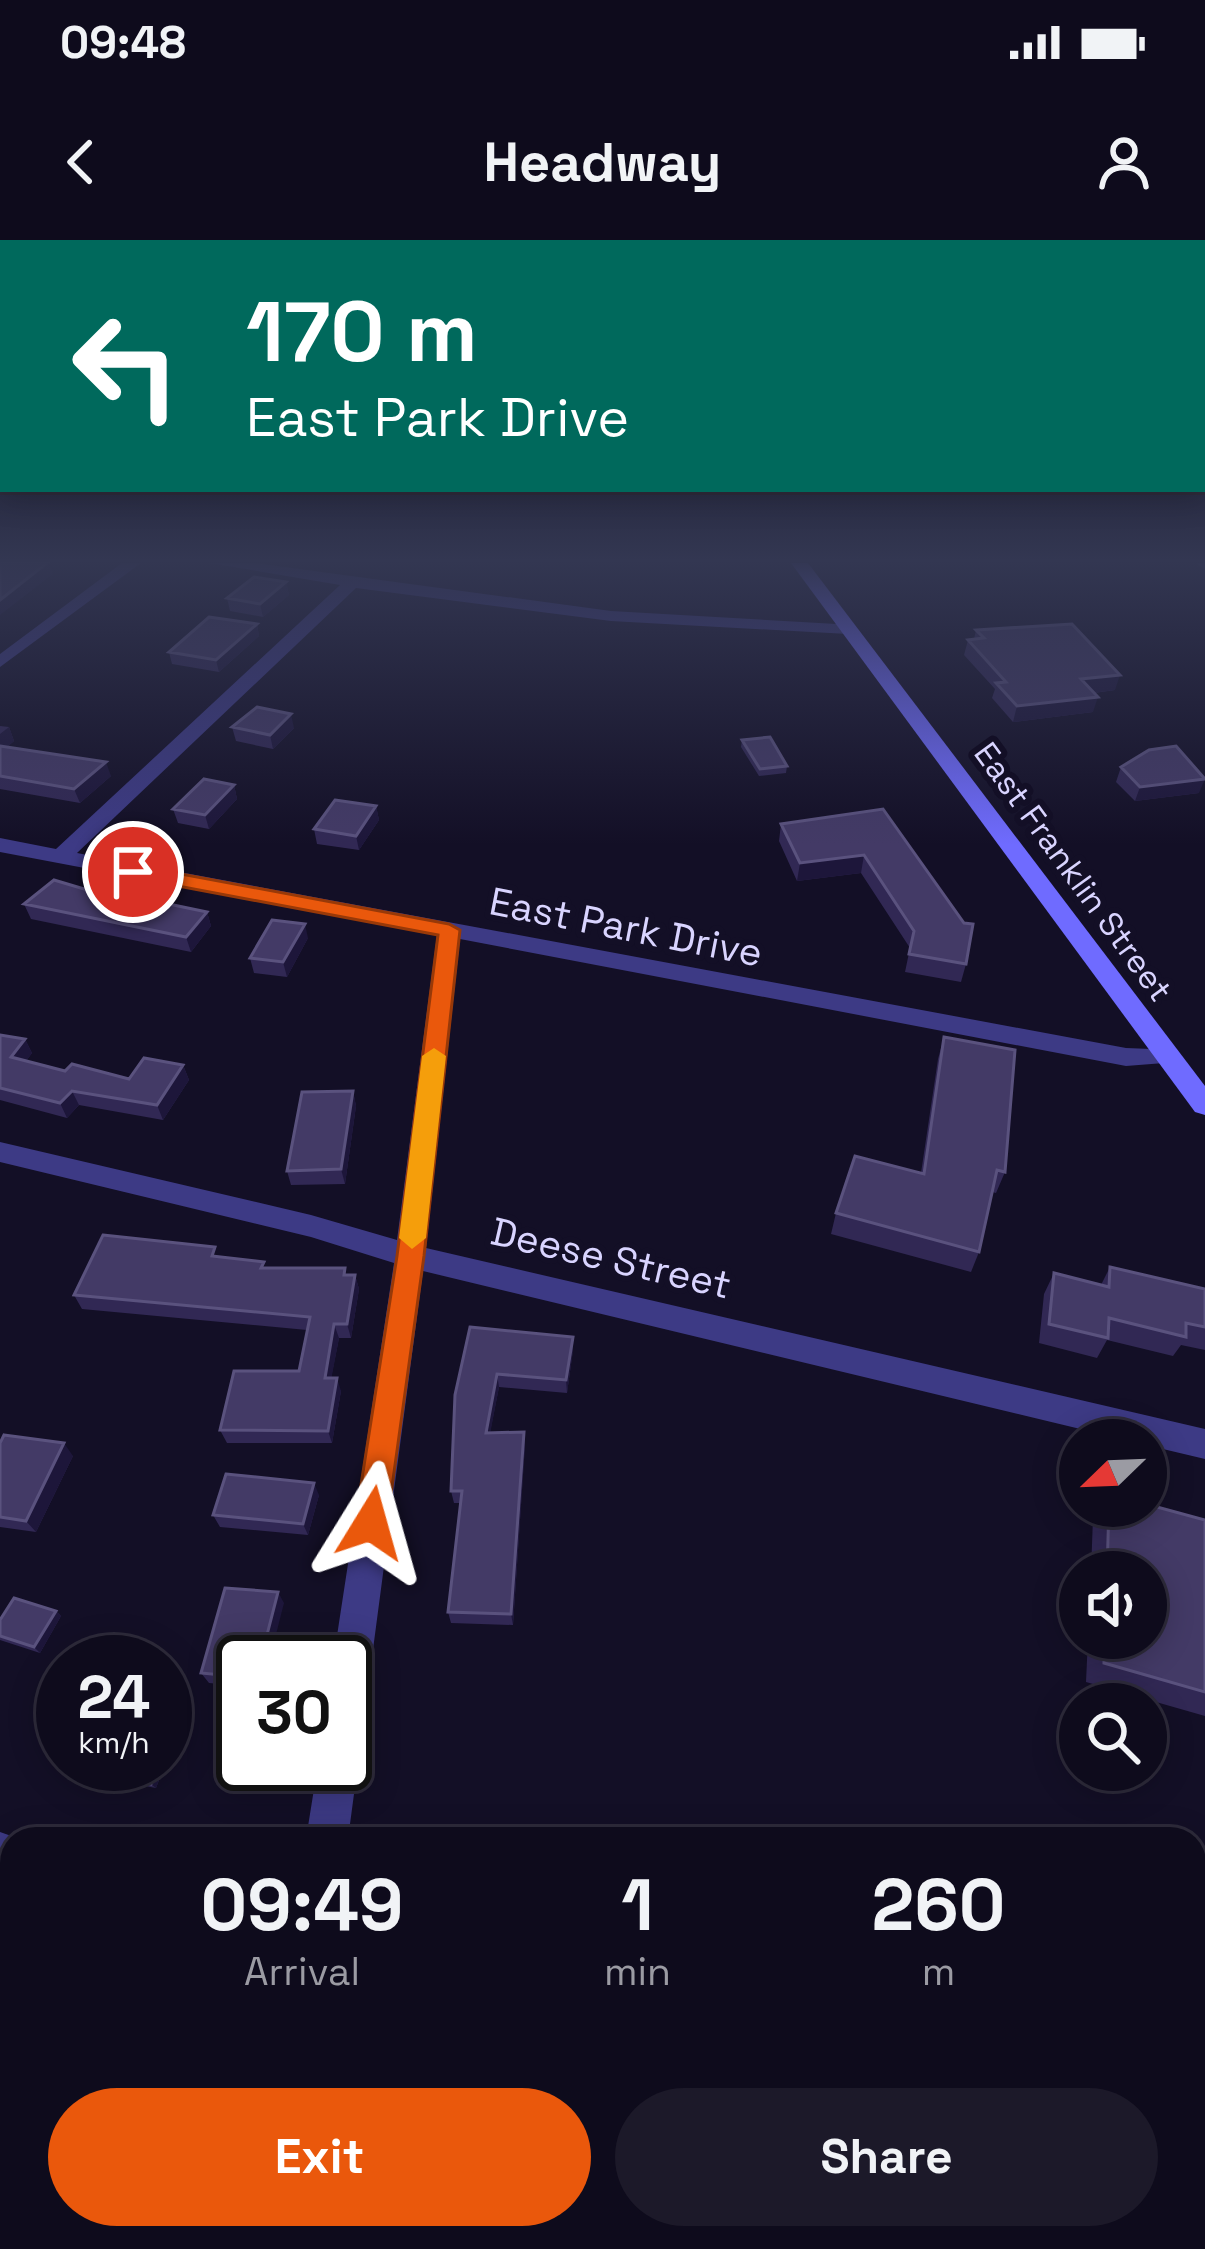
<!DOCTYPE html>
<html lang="en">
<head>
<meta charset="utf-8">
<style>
	body { margin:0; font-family:"Space Grotesk",sans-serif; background:#1c1929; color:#f1f3f6; height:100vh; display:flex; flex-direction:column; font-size:45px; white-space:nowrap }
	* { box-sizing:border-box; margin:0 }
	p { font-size:39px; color:#9b9ba3 }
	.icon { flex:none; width:66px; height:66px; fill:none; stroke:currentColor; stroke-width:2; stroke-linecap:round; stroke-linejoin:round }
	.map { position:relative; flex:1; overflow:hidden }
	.drawer { position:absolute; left:0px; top:1587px; width:1206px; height:423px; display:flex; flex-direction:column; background:#0e0b1c; border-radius:36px 36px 0 0; box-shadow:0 6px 30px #0003,0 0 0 3px #2e2b3b }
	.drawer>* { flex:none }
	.hud { position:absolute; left:0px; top:0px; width:1206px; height:252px; box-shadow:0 6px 30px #0003,0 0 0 3px #2e2b3b; background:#00695c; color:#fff; overflow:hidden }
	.needle { width:78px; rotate:247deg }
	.controls { position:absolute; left:1059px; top:1179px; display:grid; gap:24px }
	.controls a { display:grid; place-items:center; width:108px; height:108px; border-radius:50%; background:#0e0b1c; box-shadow:0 6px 30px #0003,0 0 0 3px #2e2b3b; font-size:60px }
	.speed { position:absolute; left:36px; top:1395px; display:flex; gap:24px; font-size:60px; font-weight:700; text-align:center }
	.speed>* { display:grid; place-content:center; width:156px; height:156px; border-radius:50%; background:#0e0b1c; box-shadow:0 6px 30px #0003,0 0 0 3px #2e2b3b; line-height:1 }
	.speed small { font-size:30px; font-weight:400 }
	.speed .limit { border:6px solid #111; border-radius:18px; background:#fff; color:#111 }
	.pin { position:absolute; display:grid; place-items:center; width:102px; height:102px; color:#fff; margin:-51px; border:6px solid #fff; border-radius:50%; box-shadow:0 3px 12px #0007 }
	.me { position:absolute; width:132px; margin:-66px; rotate:8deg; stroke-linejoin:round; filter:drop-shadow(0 0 9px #0008) }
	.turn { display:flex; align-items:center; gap:42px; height:252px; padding:0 48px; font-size:54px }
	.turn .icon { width:156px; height:156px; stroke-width:2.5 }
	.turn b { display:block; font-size:84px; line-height:102px }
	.eta { display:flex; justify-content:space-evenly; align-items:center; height:204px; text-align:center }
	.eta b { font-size:72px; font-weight:800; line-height:84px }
	.button { display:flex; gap:24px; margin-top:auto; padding:24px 48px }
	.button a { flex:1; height:138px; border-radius:72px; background:#ea580c; color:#fff; font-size:48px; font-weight:800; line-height:138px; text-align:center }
	.button a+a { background:#1c1929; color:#f1f3f6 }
	.status { display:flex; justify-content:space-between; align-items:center; height:84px; padding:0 60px; background:#0e0b1c; direction:ltr }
	.status svg { height:33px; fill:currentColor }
	header { display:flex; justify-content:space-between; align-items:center; height:156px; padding:0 48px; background:#0e0b1c; font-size:54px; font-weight:800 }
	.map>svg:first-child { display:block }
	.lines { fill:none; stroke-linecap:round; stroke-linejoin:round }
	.stream { stroke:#0c2248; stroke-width:16 }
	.street { fill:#3d3a85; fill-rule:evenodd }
	.secondary { fill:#6f6bff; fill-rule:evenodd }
	.wall { fill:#312854 }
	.shaded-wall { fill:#1d163a }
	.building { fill:#433a66; stroke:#5a527e; stroke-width:3 }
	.route { fill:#ea580c; stroke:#983908; stroke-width:3 }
	.slow { fill:#f59e0b }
	.labels { text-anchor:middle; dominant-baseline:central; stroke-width:12; stroke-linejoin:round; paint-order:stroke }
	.far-street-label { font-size:33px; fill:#d9d4ff; stroke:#130f26 }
	.street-label { font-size:39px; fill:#d9d4ff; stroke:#130f26 }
</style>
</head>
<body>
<div class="status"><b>09:48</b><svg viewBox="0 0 49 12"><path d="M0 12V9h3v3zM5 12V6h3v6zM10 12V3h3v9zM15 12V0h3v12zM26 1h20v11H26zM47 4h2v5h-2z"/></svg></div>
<header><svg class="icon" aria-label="back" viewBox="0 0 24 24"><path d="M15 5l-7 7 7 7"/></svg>Headway<svg class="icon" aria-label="person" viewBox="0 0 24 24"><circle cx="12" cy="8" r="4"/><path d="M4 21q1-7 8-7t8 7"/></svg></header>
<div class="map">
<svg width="1205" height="2009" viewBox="0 0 1205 2009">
	<rect width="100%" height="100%" fill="#130f26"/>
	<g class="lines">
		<path class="stream" d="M 1194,1746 L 1205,1743"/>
		<path class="street" d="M 122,323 L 141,323 L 0,427 L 0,414 Z
			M 210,323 L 255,323 L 611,371 L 854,385 L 857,389 L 848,394 L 611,381 L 356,348 L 77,613 L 1126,808 L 1177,810 L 1181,816 L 1177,822 L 1126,826 L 460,699 L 426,1008 L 1205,1189 L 1205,1219 L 1146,1205 L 1146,1200 L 1126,1200 L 423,1031 L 365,1470 L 359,1484 L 345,1490 L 345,1422 L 333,1422 L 394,1023 L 311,997 L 0,922 L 0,902 L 311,975 L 397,1000 L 437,695 L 0,612 L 0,598 L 56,609 L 340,345 Z
			M 1196,323 L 1205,323 L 1205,329 Z
			M 345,1507 L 352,1510 L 358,1524 L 348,1599 L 306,1599 L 318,1524 L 345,1524 Z
			M 0,1592 L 20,1599 L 12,1599 L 12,1638 L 0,1634 Z
			M 1025,1998 L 1101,1998 L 1105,2009 L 1029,2009 Z"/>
		<path class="secondary" d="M 791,323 L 808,323 L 1205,846 L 1205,875 L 1195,872 Z"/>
	</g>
	<path class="wall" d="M 286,342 L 289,355 L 263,377 L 230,371 L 227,358 Z
		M 257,384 L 259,396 L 219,432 L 172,424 L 169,412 Z
		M 976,390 L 1115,450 L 1094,453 L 1093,472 L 1013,482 L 992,458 L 995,449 L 964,415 L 968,400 L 974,399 Z
		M 0,486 L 9,487 L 14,501 L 7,507 L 111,536 L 80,563 L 0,549 Z
		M 232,487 L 294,488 L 273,509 L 236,501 Z
		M 742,500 L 787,526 L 786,533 L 759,536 L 741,507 Z
		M 1121,527 L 1199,553 L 1135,561 L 1116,542 Z
		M 234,545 L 237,559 L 209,589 L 178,583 L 173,569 Z
		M 376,566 L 379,580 L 359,610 L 317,604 L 314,589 Z
		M 883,569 L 966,724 L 961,742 L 905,732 L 910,708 L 861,633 L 797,641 L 779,601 L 781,584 Z
		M 121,660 L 207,672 L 211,686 L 191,712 L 31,679 L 24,664 Z
		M 308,698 L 287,737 L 254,733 L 250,718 Z
		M 0,795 L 25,799 L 32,813 L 26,821 L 65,831 L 129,839 L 183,825 L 189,840 L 163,880 L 79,865 L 67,878 L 0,860 Z
		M 944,797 L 1005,932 L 996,953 L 992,952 L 979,1012 L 971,1032 L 831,994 L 836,973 L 921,933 L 938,819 Z
		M 353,851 L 356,866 L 345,944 L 291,945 L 287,931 Z
		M 219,1017 L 266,1028 L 355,1035 L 359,1049 L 351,1098 L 339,1098 L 331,1138 L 341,1151 L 332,1203 L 227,1203 L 220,1190 L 299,1131 L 307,1090 L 82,1069 L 74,1055 Z
		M 1110,1027 L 1205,1049 L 1205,1110 L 1181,1105 L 1173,1116 L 1107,1100 L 1097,1118 L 1039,1103 L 1044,1054 L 1054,1033 L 1101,1045 Z
		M 470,1087 L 573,1110 L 567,1153 L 499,1147 L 490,1192 L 524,1192 L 525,1205 L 513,1385 L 451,1383 L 448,1372 L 461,1263 L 454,1263 L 451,1251 Z
		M 0,1203 L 73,1216 L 36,1292 L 0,1287 Z
		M 319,1255 L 308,1295 L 220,1287 L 213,1275 Z
		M 1101,1266 L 1146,1266 L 1205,1280 L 1205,1476 L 1086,1442 L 1088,1398 L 1146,1398 L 1146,1332 L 1091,1332 L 1093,1277 Z
		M 284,1363 L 243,1422 L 243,1446 L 209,1443 L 201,1433 Z
		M 56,1371 L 61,1376 L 40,1413 L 0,1400 L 0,1380 Z
		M 170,1512 L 156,1548 L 116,1541 L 111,1536 Z"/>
	<path class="shaded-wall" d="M 47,323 L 49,323 L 53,334 L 0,375 L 0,360 Z
		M 286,342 L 289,355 L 263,377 L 260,364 Z
		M 257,384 L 259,396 L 219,432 L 216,420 Z
		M 1120,435 L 1115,450 L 1076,455 L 1081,439 Z
		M 1098,457 L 1093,472 L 1013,482 L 1017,466 Z
		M 291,474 L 294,488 L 273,509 L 270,495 Z
		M 9,487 L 14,501 L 0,513 L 0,494 Z
		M 106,522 L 111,536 L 80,563 L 74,549 Z
		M 1205,539 L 1199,553 L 1135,561 L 1140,547 Z
		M 234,545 L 237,559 L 209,589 L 205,575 Z
		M 376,566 L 379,580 L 359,610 L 356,596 Z
		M 864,615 L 861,633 L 797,641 L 800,623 Z
		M 207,672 L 211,686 L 191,712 L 186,697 Z
		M 305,684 L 308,698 L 287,737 L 283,722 Z
		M 25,799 L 32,813 L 18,832 L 11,817 Z
		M 183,825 L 189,840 L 163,880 L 157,865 Z
		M 72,851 L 79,865 L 67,878 L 60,863 Z
		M 353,851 L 356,866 L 345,944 L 341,929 Z
		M 355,1035 L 359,1049 L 351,1098 L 347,1084 Z
		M 334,1084 L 339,1098 L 329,1151 L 325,1138 Z
		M 573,1097 L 573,1110 L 567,1153 L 566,1140 Z
		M 497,1134 L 499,1147 L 488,1205 L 486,1193 Z
		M 337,1138 L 341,1151 L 332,1203 L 328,1191 Z
		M 524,1192 L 525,1205 L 513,1385 L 511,1374 Z
		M 64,1203 L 73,1216 L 36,1292 L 26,1281 Z
		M 314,1243 L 319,1255 L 308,1295 L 303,1284 Z
		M 278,1352 L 284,1363 L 269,1422 L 260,1422 Z
		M 56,1371 L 61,1376 L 40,1413 L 34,1407 Z
		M 165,1508 L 170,1512 L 156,1548 L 151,1544 L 159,1524 L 165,1524 Z"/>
	<path class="building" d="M 0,323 L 47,323 L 0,360 Z
		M 254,337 L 286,342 L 260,364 L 227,358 Z
		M 209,377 L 257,384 L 216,420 L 169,412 Z
		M 1072,384 L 1120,435 L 1081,439 L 1098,457 L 1017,466 L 996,443 L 1006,442 L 968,400 L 984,398 L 976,390 Z
		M 257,467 L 291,474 L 270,495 L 232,487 Z
		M 770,497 L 787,526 L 760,529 L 742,500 Z
		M 0,506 L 106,522 L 74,549 L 0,536 Z
		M 1176,506 L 1205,539 L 1140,547 L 1121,527 L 1149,510 Z
		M 204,539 L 234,545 L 205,575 L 173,569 Z
		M 335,560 L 376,566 L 356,596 L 314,589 Z
		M 883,569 L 964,683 L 973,684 L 966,724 L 909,714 L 914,691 L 864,615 L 800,623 L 781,584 Z
		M 54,640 L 121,660 L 125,655 L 207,672 L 186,697 L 24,664 Z
		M 272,680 L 305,684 L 283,722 L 250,718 Z
		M 0,795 L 25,799 L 11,817 L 65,831 L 72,824 L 129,839 L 144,818 L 183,825 L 157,865 L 72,851 L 60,863 L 0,848 Z
		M 944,797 L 1015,810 L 1005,932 L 997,930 L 979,1012 L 836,973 L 855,916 L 924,934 Z
		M 353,851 L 341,929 L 287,931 L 302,852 Z
		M 103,995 L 215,1007 L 212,1016 L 264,1022 L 261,1028 L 345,1028 L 344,1035 L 355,1035 L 347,1084 L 334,1084 L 325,1138 L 337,1138 L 328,1191 L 220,1190 L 234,1131 L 299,1131 L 310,1077 L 74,1055 Z
		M 1110,1027 L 1205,1049 L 1205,1087 L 1186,1083 L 1186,1097 L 1109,1078 L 1108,1098 L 1049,1084 L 1054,1033 L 1109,1047 Z
		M 470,1087 L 573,1097 L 566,1140 L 497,1134 L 486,1193 L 524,1192 L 511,1374 L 448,1372 L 462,1251 L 451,1251 L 455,1155 Z
		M 4,1195 L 64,1203 L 26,1281 L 0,1277 L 0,1203 Z
		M 226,1234 L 314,1243 L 303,1284 L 213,1275 Z
		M 1146,1264 L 1205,1280 L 1205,1452 L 1104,1423 L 1104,1398 L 1146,1398 L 1146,1332 L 1107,1332 L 1109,1266 L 1146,1266 Z
		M 225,1348 L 278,1352 L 260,1422 L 243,1422 L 243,1437 L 201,1433 Z
		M 14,1358 L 56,1371 L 34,1407 L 0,1396 L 0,1380 Z
		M 116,1524 L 159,1524 L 151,1544 L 111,1536 Z"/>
	<linearGradient id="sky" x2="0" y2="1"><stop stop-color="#0a0815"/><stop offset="0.53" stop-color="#333752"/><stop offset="1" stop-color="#333752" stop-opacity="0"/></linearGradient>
	<rect width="1205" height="605" fill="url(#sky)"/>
	<path class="route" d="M 133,625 L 449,684 L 460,690 L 424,1016 L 387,1283 L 382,1293 L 371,1298 L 359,1293 L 355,1283 L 397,1016 L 438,695 L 125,636 L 125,627 Z"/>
	<path class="slow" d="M 434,808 L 446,816 L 426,998 L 412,1009 L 399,998 L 422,816 Z"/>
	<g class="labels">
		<g class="far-street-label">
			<text transform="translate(1073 632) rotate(54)">East Franklin Street</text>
		</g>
		<g class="street-label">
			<text transform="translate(626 687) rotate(11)">East Park Drive</text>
			<text transform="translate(611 1018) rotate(13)">Deese Street</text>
		</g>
	</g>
</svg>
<div class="controls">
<a><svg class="needle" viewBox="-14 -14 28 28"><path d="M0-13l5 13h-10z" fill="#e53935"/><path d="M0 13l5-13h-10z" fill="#9b9ba3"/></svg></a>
<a><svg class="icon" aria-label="sound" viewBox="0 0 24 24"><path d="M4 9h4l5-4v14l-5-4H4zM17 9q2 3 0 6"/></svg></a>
<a><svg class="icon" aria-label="search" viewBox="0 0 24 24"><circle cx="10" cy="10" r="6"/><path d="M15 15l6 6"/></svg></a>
</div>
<div class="speed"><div>24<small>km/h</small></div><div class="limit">30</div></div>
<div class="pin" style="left:133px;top:632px;background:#d93025"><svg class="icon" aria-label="arrive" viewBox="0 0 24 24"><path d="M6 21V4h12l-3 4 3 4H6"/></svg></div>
<svg class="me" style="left:371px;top:1283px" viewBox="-20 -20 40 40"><path d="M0-17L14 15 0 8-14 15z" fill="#ea580c" stroke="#fff" stroke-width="4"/></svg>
<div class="hud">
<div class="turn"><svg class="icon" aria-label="left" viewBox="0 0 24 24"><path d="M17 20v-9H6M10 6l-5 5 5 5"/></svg><div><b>170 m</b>East Park Drive</div></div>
</div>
<section class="drawer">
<div class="eta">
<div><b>09:49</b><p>Arrival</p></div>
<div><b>1</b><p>min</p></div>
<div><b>260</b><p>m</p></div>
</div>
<div class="button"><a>Exit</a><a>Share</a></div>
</section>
</div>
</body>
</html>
